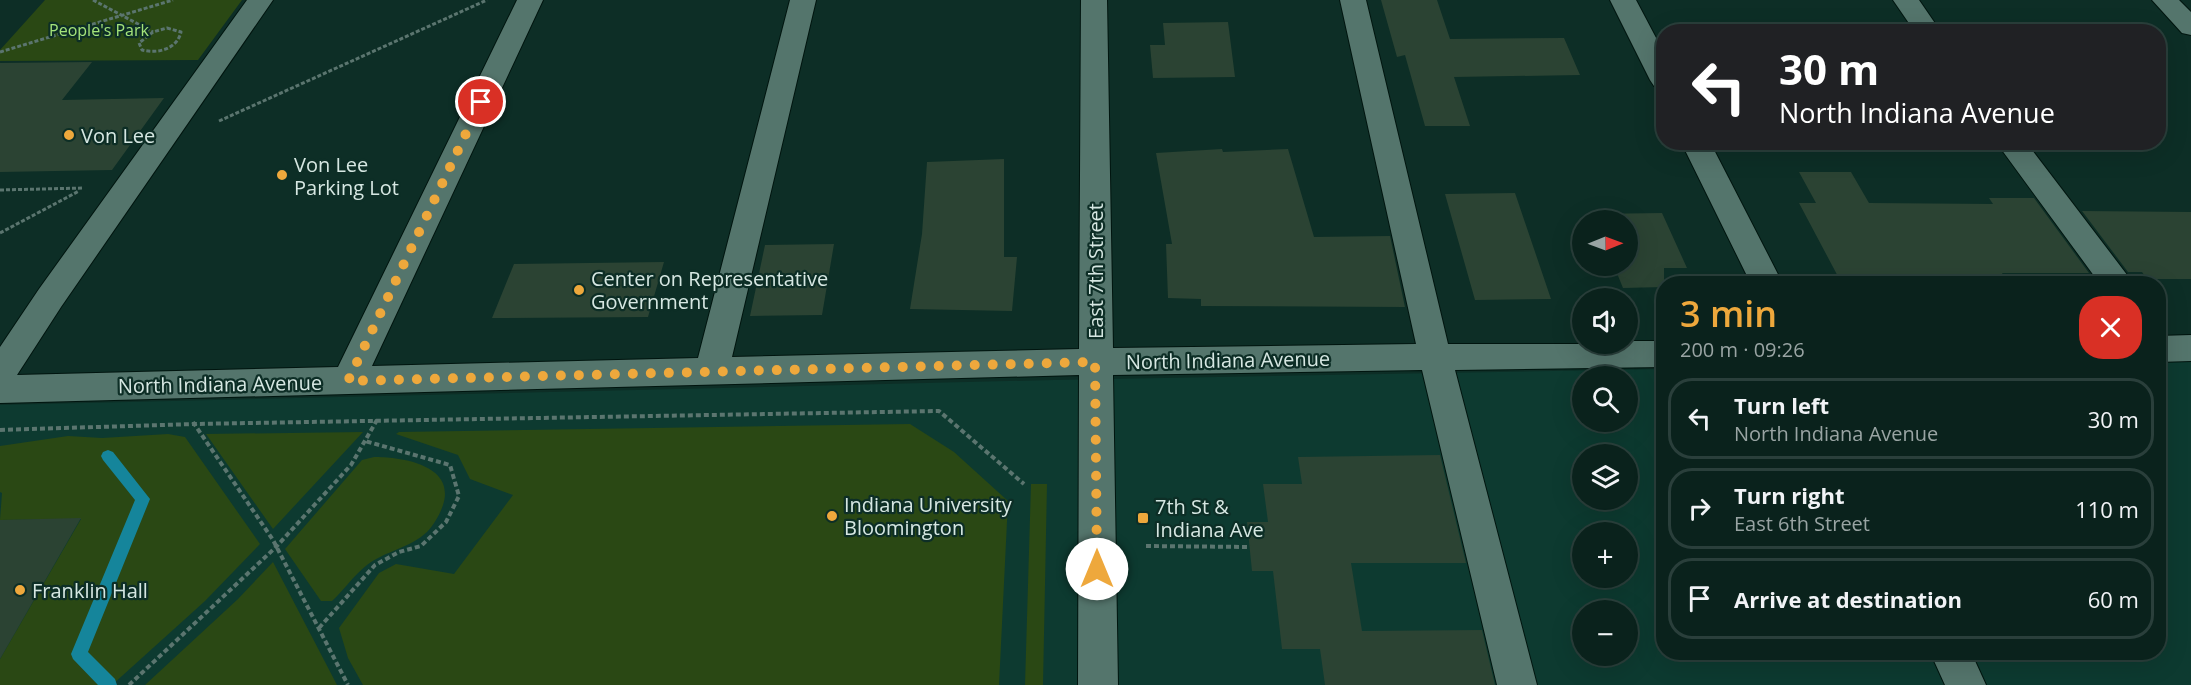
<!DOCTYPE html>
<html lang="en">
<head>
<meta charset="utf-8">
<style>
	body { margin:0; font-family:"Open Sans",sans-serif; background:#182f29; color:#f1f3f6; height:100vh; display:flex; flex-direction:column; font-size:22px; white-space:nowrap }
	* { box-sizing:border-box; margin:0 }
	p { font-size:20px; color:#99a4a3 }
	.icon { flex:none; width:33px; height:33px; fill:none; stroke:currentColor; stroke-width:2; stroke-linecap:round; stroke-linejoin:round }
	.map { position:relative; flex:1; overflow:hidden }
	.sheet { position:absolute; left:1656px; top:276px; width:510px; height:384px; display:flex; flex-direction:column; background:#0a221c; border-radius:24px; box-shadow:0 6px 24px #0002,0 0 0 2px #2a3f3b }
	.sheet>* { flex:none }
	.top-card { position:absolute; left:1656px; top:24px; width:510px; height:126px; border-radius:24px; box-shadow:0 6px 24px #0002,0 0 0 2px #2a3f3b; background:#202124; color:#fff; overflow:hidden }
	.needle { width:39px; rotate:89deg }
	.buttons { position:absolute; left:1572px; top:210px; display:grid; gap:12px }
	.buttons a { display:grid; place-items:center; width:66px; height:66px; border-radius:50%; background:#0a221c; box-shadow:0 6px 24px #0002,0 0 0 2px #2a3f3b; font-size:30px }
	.pin { position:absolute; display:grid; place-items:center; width:51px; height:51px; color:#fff; margin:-26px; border:3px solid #fff; border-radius:50%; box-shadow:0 2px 6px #0007 }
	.me { position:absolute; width:66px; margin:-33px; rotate:0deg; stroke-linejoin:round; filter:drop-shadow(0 0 4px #0008) }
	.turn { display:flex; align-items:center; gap:21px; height:126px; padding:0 24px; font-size:27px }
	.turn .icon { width:78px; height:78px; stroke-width:2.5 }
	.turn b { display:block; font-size:42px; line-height:51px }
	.round { display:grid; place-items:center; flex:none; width:63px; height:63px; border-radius:24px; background:#182f29 }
	.overview { display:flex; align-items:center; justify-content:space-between; height:102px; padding:0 24px }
	h1 { font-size:36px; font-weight:600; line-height:45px; color:#eea83c }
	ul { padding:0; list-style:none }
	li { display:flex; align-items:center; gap:18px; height:81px; margin:0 12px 9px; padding:0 12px; border:3px solid #2a3f3b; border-radius:24px }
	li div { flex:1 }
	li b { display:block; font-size:22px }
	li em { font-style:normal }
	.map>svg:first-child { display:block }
	.built { fill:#0d3a30; fill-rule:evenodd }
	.green { fill:#2a4814 }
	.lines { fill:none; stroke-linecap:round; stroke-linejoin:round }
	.stream { fill:#15859b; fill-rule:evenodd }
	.building { fill:#2b4333 }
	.minor-casing { stroke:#00150f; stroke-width:2 }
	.path-far1 { stroke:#5b756f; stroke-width:3; stroke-dasharray:4 2; stroke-linecap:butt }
	.path { stroke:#5b756f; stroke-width:4; stroke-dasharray:5 3; stroke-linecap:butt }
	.minor { fill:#54756c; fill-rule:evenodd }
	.route { stroke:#eea83c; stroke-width:10; stroke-dasharray:0 18 }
	.poi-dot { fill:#eea83c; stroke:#0d2e26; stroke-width:2 }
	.labels { text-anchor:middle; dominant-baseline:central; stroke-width:4.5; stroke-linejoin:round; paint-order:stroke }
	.far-park-label { font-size:16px; fill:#a4e37a; stroke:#0d2e26 }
	.poi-label { font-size:20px; fill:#d6e7e2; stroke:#0d2e26; text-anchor:start }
	.street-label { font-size:20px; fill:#d6e7e2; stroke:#0d2e26 }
</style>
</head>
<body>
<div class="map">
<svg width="2191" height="685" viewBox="0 0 2191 685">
	<rect width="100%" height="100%" fill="#0d2e26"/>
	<path class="built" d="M 2191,359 L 2191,685 L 0,685 L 0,405 L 1054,380 L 1663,369 L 1664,652 L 2158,652 L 2159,360 ZM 1582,376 L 1628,376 L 1628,422 L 1582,422 ZM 1582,454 L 1628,454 L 1628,500 L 1582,500 ZM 1582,532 L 1628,532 L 1628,578 L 1582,578 ZM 1582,610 L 1628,610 L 1628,656 L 1582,656 Z"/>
	<path class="green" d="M 45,0 L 242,0 L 198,60 L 0,61 L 0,50 Z
		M 910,424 L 954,452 L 1008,501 L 999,685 L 363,685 L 348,658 L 339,628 L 379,573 L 396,564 L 454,574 L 513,495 L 470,479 L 458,455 L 396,434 L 399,432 Z
		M 363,432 L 273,529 L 206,434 Z
		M 168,434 L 185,437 L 260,544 L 205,601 L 112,685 L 0,685 L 0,659 L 81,519 L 0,520 L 2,493 L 0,492 L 0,446 L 68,436 L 102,438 Z
		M 374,457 C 402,457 456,465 443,505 C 440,514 434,525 427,532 C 410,548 385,551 367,565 C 353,576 344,590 332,601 L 321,601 L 285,549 L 362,460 Z
		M 1031,484 L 1047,484 L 1043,685 L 1025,685 Z
		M 273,562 L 337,685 L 145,685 L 238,599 Z"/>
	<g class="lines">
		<path class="stream" d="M 108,450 L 113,452 L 150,499 L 88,652 L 115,679 L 117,685 L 98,685 L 73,659 L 71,654 L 135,500 L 103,460 L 101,456 L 103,452 Z"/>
	</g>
	<path class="building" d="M 1381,0 L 1437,0 L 1450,39 L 1564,38 L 1580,75 L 1454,77 L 1470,126 L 1425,126 L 1405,55 L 1397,57 Z
		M 1228,22 L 1235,77 L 1153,78 L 1150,45 L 1165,45 L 1163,23 Z
		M 92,62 L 62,100 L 164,98 L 112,170 L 0,172 L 0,63 Z
		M 1222,149 L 1223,152 L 1288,149 L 1314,237 L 1390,236 L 1405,307 L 1201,306 L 1201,299 L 1168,298 L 1166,244 L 1172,244 L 1156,153 Z
		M 1004,159 L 1004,257 L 1017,257 L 1012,311 L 910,309 L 922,234 L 927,162 Z
		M 1799,172 L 1851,172 L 1869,203 L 1993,204 L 1989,198 L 2034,198 L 2089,273 L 2002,273 L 2009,284 L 1842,284 L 1799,203 L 1816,203 Z
		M 1515,193 L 1551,299 L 1475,300 L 1445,194 Z
		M 2082,211 L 2191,212 L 2191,279 L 2147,279 L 2142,272 L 2128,272 Z
		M 1662,213 L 1687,268 L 1664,268 L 1664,287 L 1623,288 L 1614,266 L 1628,266 L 1628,220 L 1597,220 L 1594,214 Z
		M 834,244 L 822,315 L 750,316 L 765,245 Z
		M 664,262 L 648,317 L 492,318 L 514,264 Z
		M 1440,455 L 1466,563 L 1351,563 L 1362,631 L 1482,630 L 1495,685 L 1325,685 L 1320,649 L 1282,649 L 1273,571 L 1252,571 L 1247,522 L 1268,522 L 1263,484 L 1302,484 L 1298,457 Z
		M 81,518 L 0,659 L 0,520 Z"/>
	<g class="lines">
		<g class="minor-casing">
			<path id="minor" d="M 247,0 L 273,0 L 61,307 L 17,375 L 338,367 L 517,0 L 543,0 L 372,366 L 698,358 L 790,0 L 816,0 L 732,357 L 1079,349 L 1081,0 L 1107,0 L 1113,348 L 1416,344 L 1340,0 L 1366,0 L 1448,344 L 1628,344 L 1628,341 L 1664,341 L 1664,367 L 1455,370 L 1537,685 L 1497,685 L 1422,370 L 1113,375 L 1118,685 L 1078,685 L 1079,375 L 0,403 L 0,347 L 39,289 Z
				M 1610,0 L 1636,0 L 1664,53 L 1664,89 L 1654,86 L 1650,80 Z
				M 1893,0 L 1919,0 L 1941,32 L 1915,32 Z
				M 2152,0 L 2179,0 L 2191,12 L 2191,35 L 2182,33 Z
				M 1681,142 L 1710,142 L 1783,284 L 1751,284 Z
				M 1996,142 L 2026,142 L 2134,284 L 2100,284 Z
				M 2191,335 L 2191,361 L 2158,362 L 2158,336 Z
				M 1930,652 L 1971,652 L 1986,685 L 1945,685 Z"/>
		</g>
		<path class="path-far1" d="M 93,0 L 153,32
			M 167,28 L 181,32 C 177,49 158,54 142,50 L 139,43 L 153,32 Z
			M 0,52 L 173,0
			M 219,121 L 487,0
			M 0,190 L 84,188
			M 0,233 L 79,191"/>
		<path class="path" d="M 193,422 L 273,540 L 348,685
			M 0,430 L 194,424 L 939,411 L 1024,484
			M 1146,546 L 1250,547
			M 319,628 L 375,565 L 399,552 L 421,546 L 446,522 L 459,496 L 450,465 L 365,441
			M 129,685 L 276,547 L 351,465 L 377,420"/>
		<use href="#minor" class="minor"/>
	</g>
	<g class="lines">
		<path class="route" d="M 481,102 L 348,381 L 1095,362 L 1097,569"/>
	</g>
	<g class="poi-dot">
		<circle cx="69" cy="135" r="6"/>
		<circle cx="282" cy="175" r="6"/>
		<circle cx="579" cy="290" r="6"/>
		<circle cx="832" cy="516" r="6"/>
		<rect x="1137" y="512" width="12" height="12" rx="3"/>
		<circle cx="20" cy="590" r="6"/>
	</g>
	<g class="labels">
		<g class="far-park-label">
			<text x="99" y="30">People's Park</text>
		</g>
		<g class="poi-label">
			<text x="81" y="135">Von Lee</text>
			<text x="294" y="164">Von Lee<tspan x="294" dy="23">Parking Lot</tspan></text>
			<text x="591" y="278">Center on Representative<tspan x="591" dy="23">Government</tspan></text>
			<text x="844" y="504">Indiana University<tspan x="844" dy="23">Bloomington</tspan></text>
			<text x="1155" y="506">7th St &amp;<tspan x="1155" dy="23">Indiana Ave</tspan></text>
			<text x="32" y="590">Franklin Hall</text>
		</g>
		<g class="street-label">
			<text transform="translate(1095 271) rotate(-90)">East 7th Street</text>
			<text transform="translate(1228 360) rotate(-1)">North Indiana Avenue</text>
			<text transform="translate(220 384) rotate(-1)">North Indiana Avenue</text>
		</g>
	</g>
</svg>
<div class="buttons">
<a><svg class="needle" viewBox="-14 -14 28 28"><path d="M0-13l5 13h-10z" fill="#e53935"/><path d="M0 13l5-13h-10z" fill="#99a4a3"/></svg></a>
<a><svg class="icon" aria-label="sound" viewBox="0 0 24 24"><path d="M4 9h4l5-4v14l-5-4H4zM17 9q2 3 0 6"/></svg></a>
<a><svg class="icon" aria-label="search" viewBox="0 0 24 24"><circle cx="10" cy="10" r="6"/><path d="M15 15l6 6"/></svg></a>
<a><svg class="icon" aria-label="layers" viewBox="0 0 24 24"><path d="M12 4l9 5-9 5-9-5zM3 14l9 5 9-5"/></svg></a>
<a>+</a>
<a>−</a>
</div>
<div class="pin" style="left:481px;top:102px;background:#d93025"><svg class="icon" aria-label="arrive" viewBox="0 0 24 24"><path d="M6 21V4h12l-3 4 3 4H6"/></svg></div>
<svg class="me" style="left:1097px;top:569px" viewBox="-20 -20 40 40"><circle r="19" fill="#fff"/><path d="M0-13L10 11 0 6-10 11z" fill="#eea83c"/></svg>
<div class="top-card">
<div class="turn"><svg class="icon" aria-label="left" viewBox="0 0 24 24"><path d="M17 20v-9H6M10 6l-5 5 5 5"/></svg><div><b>30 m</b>North Indiana Avenue</div></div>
</div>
<section class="sheet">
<div class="overview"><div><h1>3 min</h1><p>200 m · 09:26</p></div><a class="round" style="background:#d93025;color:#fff"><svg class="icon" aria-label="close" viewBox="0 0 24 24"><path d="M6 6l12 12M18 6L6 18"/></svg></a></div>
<ul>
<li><svg class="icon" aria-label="left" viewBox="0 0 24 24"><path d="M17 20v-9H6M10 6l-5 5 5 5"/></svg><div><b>Turn left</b><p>North Indiana Avenue</p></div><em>30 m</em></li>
<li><svg class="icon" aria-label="right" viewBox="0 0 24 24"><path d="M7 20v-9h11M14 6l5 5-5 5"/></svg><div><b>Turn right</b><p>East 6th Street</p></div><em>110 m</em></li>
<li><svg class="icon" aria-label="arrive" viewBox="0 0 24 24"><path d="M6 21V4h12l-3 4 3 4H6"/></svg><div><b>Arrive at destination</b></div><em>60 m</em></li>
</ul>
</section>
</div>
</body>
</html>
